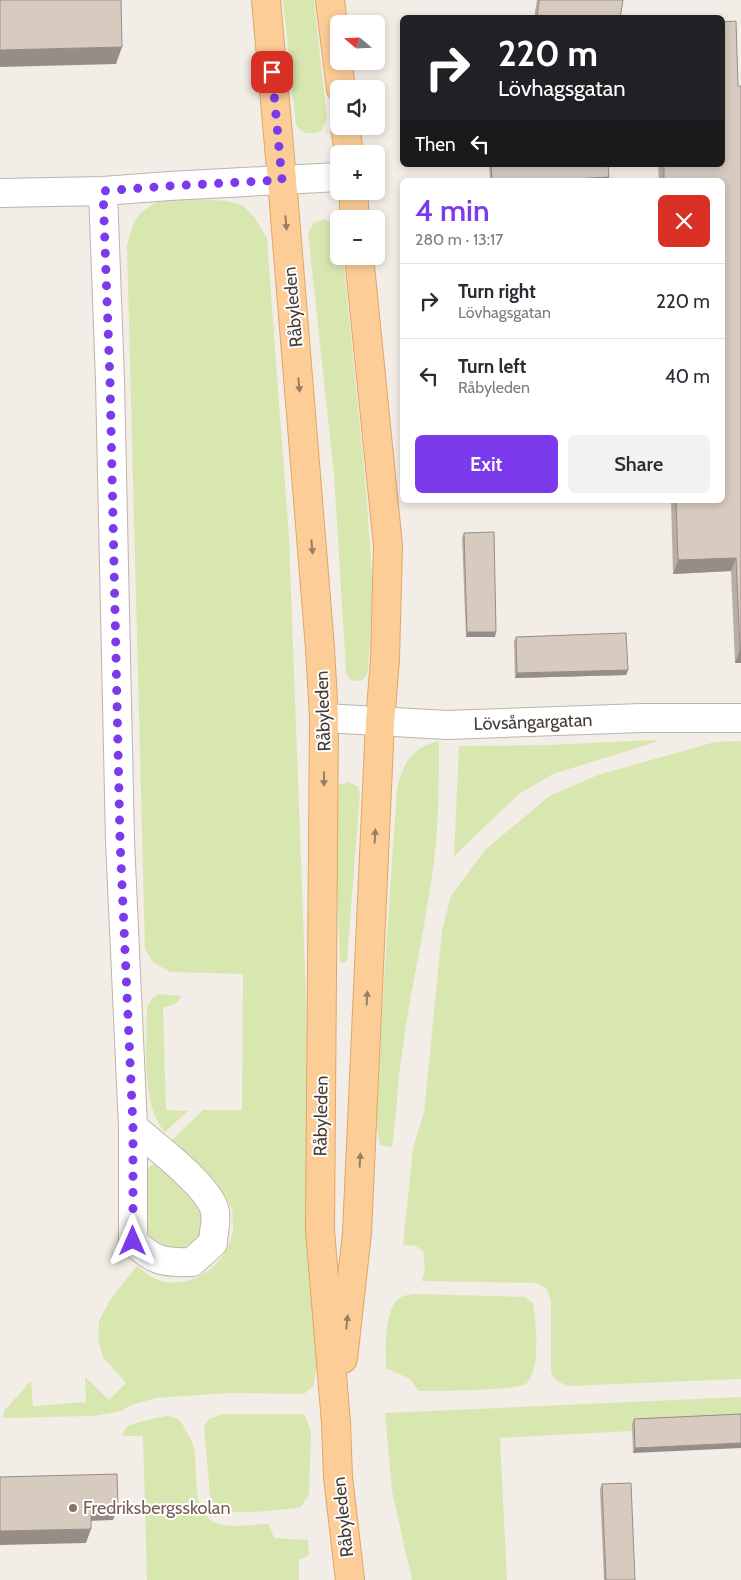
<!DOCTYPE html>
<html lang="en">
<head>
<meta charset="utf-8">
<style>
	body { margin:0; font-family:Cabin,sans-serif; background:#f2f2f3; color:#2b2b33; height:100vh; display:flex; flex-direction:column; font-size:19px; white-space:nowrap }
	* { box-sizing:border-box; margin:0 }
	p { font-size:16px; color:#7c7c81 }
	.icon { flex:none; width:28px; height:28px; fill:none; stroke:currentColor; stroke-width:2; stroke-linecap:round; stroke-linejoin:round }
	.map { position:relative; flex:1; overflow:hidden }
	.panel { position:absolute; left:400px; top:178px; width:325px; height:325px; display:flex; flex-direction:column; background:#fff; border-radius:8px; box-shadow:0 2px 8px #0003 }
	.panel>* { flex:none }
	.banner { position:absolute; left:400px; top:15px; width:325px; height:152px; border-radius:8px; box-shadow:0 2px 8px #0003; background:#202124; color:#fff; overflow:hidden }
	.needle { width:32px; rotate:289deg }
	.fabs { position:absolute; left:330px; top:15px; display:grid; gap:10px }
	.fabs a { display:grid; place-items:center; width:55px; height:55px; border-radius:8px; background:#fff; box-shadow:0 2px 8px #0003; font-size:25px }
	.pin { position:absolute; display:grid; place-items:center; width:42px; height:42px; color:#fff; margin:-21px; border-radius:10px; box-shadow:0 2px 8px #0006 }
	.me { position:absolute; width:55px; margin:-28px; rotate:0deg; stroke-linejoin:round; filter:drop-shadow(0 0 4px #0008) }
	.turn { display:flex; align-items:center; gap:18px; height:105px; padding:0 15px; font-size:22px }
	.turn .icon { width:65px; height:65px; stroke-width:2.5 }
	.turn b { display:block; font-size:35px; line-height:42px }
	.then { display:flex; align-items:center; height:48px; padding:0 15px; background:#0003; gap:10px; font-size:19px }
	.round { display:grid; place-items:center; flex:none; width:52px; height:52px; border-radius:8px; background:#f2f2f3 }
	.headline { display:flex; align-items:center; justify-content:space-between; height:85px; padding:0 15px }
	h1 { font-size:30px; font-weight:600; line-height:38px; color:#7c3aed }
	.cta { display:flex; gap:10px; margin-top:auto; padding:10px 15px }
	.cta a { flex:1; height:58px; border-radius:8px; background:#7c3aed; color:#fff; font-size:20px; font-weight:600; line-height:58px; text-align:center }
	.cta a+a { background:#f2f2f3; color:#2b2b33 }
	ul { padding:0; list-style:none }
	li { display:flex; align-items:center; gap:15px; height:75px; padding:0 15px; border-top:1px solid #e1e1e2 }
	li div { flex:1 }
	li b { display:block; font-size:19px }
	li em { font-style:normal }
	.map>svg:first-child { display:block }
	.green { fill:#d8e7b0 }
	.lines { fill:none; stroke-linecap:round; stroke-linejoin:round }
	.minor-casing { stroke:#beb3a9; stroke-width:30 }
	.major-casing { stroke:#e1a666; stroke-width:30 }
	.minor { stroke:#fff; stroke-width:28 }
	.major { stroke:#fccd97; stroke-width:28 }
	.wall { fill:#b9aea4 }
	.shaded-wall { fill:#968d86 }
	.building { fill:#d7cabf; stroke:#968d86 }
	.oneway { fill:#987e62 }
	.route { stroke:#7c3aed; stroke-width:9; stroke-dasharray:0 16.2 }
	.education-dot { fill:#8d6e63; stroke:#fff; stroke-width:2 }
	.labels { text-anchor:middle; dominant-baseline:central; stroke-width:4; stroke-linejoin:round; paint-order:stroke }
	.street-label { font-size:18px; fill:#463d36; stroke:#fff }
	.education-label { font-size:18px; fill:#785e54; stroke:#fff; text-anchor:start }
</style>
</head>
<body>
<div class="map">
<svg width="741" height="1580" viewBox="0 0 741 1580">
	<rect width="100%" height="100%" fill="#f3ede7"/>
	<path class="green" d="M 283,0 L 314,0 L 327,119 L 321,131 C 309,135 303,135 296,124 Z
		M 163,199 C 183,200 224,197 241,205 C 253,212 261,227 267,239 L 289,538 L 306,996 L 308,1136 L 318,1352 L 314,1385 L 304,1394 L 229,1393 L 156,1398 L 131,1405 L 121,1411 L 94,1416 L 3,1418 L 4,1411 L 31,1381 L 33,1406 L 86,1402 L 85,1377 L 109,1400 L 126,1383 L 103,1357 L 98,1340 L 99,1321 L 110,1300 L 137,1266 C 145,1272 155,1281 166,1282 C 199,1287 233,1258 233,1225 C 232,1220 233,1214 232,1210 C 222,1182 190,1163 172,1140 L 203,1110 L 242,1110 L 243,974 L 170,972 L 153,962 L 145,949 L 127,246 C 134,217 136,213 163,199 Z
		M 324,219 L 333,223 L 339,229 L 339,256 L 343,256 L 365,477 L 373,587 L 368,672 L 363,680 L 355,681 L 349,679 L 346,672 L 334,474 L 308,233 L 314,223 Z
		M 655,740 L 656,742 L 553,774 L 519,794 L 454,856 L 459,746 L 548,745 Z
		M 439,741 C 439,775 439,809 436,843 C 429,914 411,983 402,1053 C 397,1084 397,1115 392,1147 L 380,1145 L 373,1104 L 381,1027 L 397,788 C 404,762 411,748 439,741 Z
		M 741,741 L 741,1379 L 568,1386 L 557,1381 L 551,1373 L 551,1300 L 546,1288 L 536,1283 L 422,1281 L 425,1268 L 423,1251 L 416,1246 L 403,1245 L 413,1148 L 424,1113 L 442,931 L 451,896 L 485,850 L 548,797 L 598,775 L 715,742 Z
		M 348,782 L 357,786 L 360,794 L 347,961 L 343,963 L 340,961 L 333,796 L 338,785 Z
		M 159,994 L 182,996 L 177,1003 L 163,1008 L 166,1110 L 188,1111 L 165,1132 C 140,1104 147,1043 147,1007 L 152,998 Z
		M 153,1164 L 159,1166 C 171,1179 202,1205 203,1222 C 203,1232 197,1241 192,1248 L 162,1250 L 152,1241 L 147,1227 L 147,1169 Z
		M 415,1294 L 525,1297 L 533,1303 C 536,1322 541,1367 527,1383 C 519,1391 435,1391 419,1391 L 410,1379 L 386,1368 C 386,1351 383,1304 403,1296 C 406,1295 411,1295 415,1294 Z
		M 741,1397 L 741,1419 L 632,1424 L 632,1431 L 500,1438 L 507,1580 L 412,1580 L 392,1491 L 385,1413 Z
		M 223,1414 L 304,1414 L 310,1428 L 311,1435 L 309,1494 L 301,1507 C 283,1510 239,1515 223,1510 C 216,1508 213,1502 210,1496 L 204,1427 L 209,1419 Z
		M 166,1416 C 177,1417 182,1421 186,1431 C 189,1436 193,1443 194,1448 C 198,1469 191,1508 212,1521 C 226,1530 252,1524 269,1524 L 274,1538 L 308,1540 L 309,1555 L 299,1560 L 299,1580 L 147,1580 L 143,1436 L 122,1436 L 127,1426 L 143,1421 Z"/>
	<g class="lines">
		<g class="minor-casing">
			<path id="minor" d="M 103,191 L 110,381 L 120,841 L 133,1127 L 133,1241 C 153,1261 164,1263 192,1262 L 213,1243 C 213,1234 217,1221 215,1212 C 211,1187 153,1144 133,1127
				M 0,193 L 103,191 L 169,186 L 339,177
				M 324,718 L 447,725 L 642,718 L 741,718"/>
		</g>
		<g class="major-casing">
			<path id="major" d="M 266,0 L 282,180 L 320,648 L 324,718 L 320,1230 L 336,1423 L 338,1477 L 350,1580
				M 330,0 L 341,89
				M 345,126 L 349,154
				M 353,191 L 355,219
				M 343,1359 L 357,1233 L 380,722 L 385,659 L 388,546 L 359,256"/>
		</g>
		<use href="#minor" class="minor"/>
		<use href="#major" class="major"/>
	</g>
	<path class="wall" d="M 537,0 L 623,0 L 620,18 L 534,18 Z
		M 738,86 L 741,86 L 741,663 L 735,663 L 731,571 L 673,574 L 671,500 L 722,500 L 722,180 L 659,180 L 658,165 L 722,165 Z
		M 489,165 L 608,165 L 608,180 L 490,180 Z
		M 464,533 L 495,637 L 466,637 L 462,538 Z
		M 516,637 L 628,670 L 626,675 L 515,678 L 514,642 Z
		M 741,1414 L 633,1453 L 632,1424 L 634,1419 Z
		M 602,1484 L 635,1580 L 604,1580 L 600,1489 Z"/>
	<path class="shaded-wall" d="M 122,47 L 116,64 L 0,67 L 0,50 Z
		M 609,177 L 608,180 L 555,180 Z
		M 736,558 L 731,571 L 673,574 L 678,560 Z
		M 467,632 L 496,632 L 495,637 L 466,637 Z
		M 740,650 L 741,650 L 741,663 L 735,663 Z
		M 628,670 L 626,675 L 515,678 L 517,673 Z
		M 741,1443 L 741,1448 L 633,1453 L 635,1448 Z
		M 118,1506 L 113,1520 L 86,1521 L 91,1507 Z
		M 91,1529 L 86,1543 L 0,1545 L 0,1531 Z"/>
	<path class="building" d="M 0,0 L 121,0 L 122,47 L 0,50 Z
		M 539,0 L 623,0 L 620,18 L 537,18 Z
		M 736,21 L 738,86 L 741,86 L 741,650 L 740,650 L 736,558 L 678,560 L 676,500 L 722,500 L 722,180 L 664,180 L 664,165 L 722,165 L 722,22 Z
		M 491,165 L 608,165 L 609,177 L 555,180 L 492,180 Z
		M 494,532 L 496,632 L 467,632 L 464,533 Z
		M 626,633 L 628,670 L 517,673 L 516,637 Z
		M 741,1414 L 741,1443 L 635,1448 L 634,1419 Z
		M 117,1474 L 118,1506 L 91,1507 L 91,1529 L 0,1531 L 0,1477 Z
		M 631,1483 L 635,1580 L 606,1580 L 602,1484 Z"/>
	<defs><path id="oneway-solid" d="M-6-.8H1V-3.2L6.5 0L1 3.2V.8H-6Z" transform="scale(1.25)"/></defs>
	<g class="oneway">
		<use href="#oneway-solid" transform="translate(286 223) rotate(85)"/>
		<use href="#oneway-solid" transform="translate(299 385) rotate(85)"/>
		<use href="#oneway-solid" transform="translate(312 547) rotate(85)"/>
		<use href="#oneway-solid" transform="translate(324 779) rotate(91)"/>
		<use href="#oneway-solid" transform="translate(375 836) rotate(-87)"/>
		<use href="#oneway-solid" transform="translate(367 998) rotate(-87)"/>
		<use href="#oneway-solid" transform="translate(360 1160) rotate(-87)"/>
		<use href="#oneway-solid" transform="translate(347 1322) rotate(-84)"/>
	</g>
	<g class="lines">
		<path class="route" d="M 133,1241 L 133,1127 L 120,840 L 110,381 L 103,191 L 169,186 L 282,180 L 272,72"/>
	</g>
	<circle class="education-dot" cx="73" cy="1508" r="5"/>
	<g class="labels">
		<g class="street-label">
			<text transform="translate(293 307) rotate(-95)">Råbyleden</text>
			<text transform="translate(323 711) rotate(-92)">Råbyleden</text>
			<text transform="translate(533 722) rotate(-2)">Lövsångargatan</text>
			<text transform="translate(321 1116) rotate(-89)">Råbyleden</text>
			<text transform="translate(343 1517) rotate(-96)">Råbyleden</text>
		</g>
		<g class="education-label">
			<text x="83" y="1508">Fredriksbergsskolan</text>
		</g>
	</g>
</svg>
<div class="fabs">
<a><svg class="needle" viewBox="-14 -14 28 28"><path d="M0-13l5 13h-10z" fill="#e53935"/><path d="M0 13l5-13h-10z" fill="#7c7c81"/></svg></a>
<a><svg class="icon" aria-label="sound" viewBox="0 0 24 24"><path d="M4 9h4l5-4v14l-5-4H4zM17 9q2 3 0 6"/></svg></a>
<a>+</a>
<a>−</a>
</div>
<div class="pin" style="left:272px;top:72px;background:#d93025"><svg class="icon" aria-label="arrive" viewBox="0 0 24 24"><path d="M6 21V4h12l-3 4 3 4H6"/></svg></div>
<svg class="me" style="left:133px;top:1241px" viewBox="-20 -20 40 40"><path d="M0-17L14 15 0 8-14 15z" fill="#7c3aed" stroke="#fff" stroke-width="4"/></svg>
<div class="banner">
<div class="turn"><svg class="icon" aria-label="right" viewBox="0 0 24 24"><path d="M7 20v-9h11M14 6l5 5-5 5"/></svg><div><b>220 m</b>Lövhagsgatan</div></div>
<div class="then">Then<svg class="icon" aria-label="left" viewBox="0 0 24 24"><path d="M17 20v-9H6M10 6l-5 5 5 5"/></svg></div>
</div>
<section class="panel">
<div class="headline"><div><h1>4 min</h1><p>280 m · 13:17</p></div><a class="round" style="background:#d93025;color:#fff"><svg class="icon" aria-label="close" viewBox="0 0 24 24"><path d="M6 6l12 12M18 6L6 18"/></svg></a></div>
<ul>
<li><svg class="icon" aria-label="right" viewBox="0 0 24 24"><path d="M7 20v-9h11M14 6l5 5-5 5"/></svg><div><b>Turn right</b><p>Lövhagsgatan</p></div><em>220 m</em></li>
<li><svg class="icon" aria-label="left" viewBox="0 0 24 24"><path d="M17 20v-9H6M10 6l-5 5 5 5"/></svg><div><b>Turn left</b><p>Råbyleden</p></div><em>40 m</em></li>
</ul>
<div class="cta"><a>Exit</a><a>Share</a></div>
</section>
</div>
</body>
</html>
